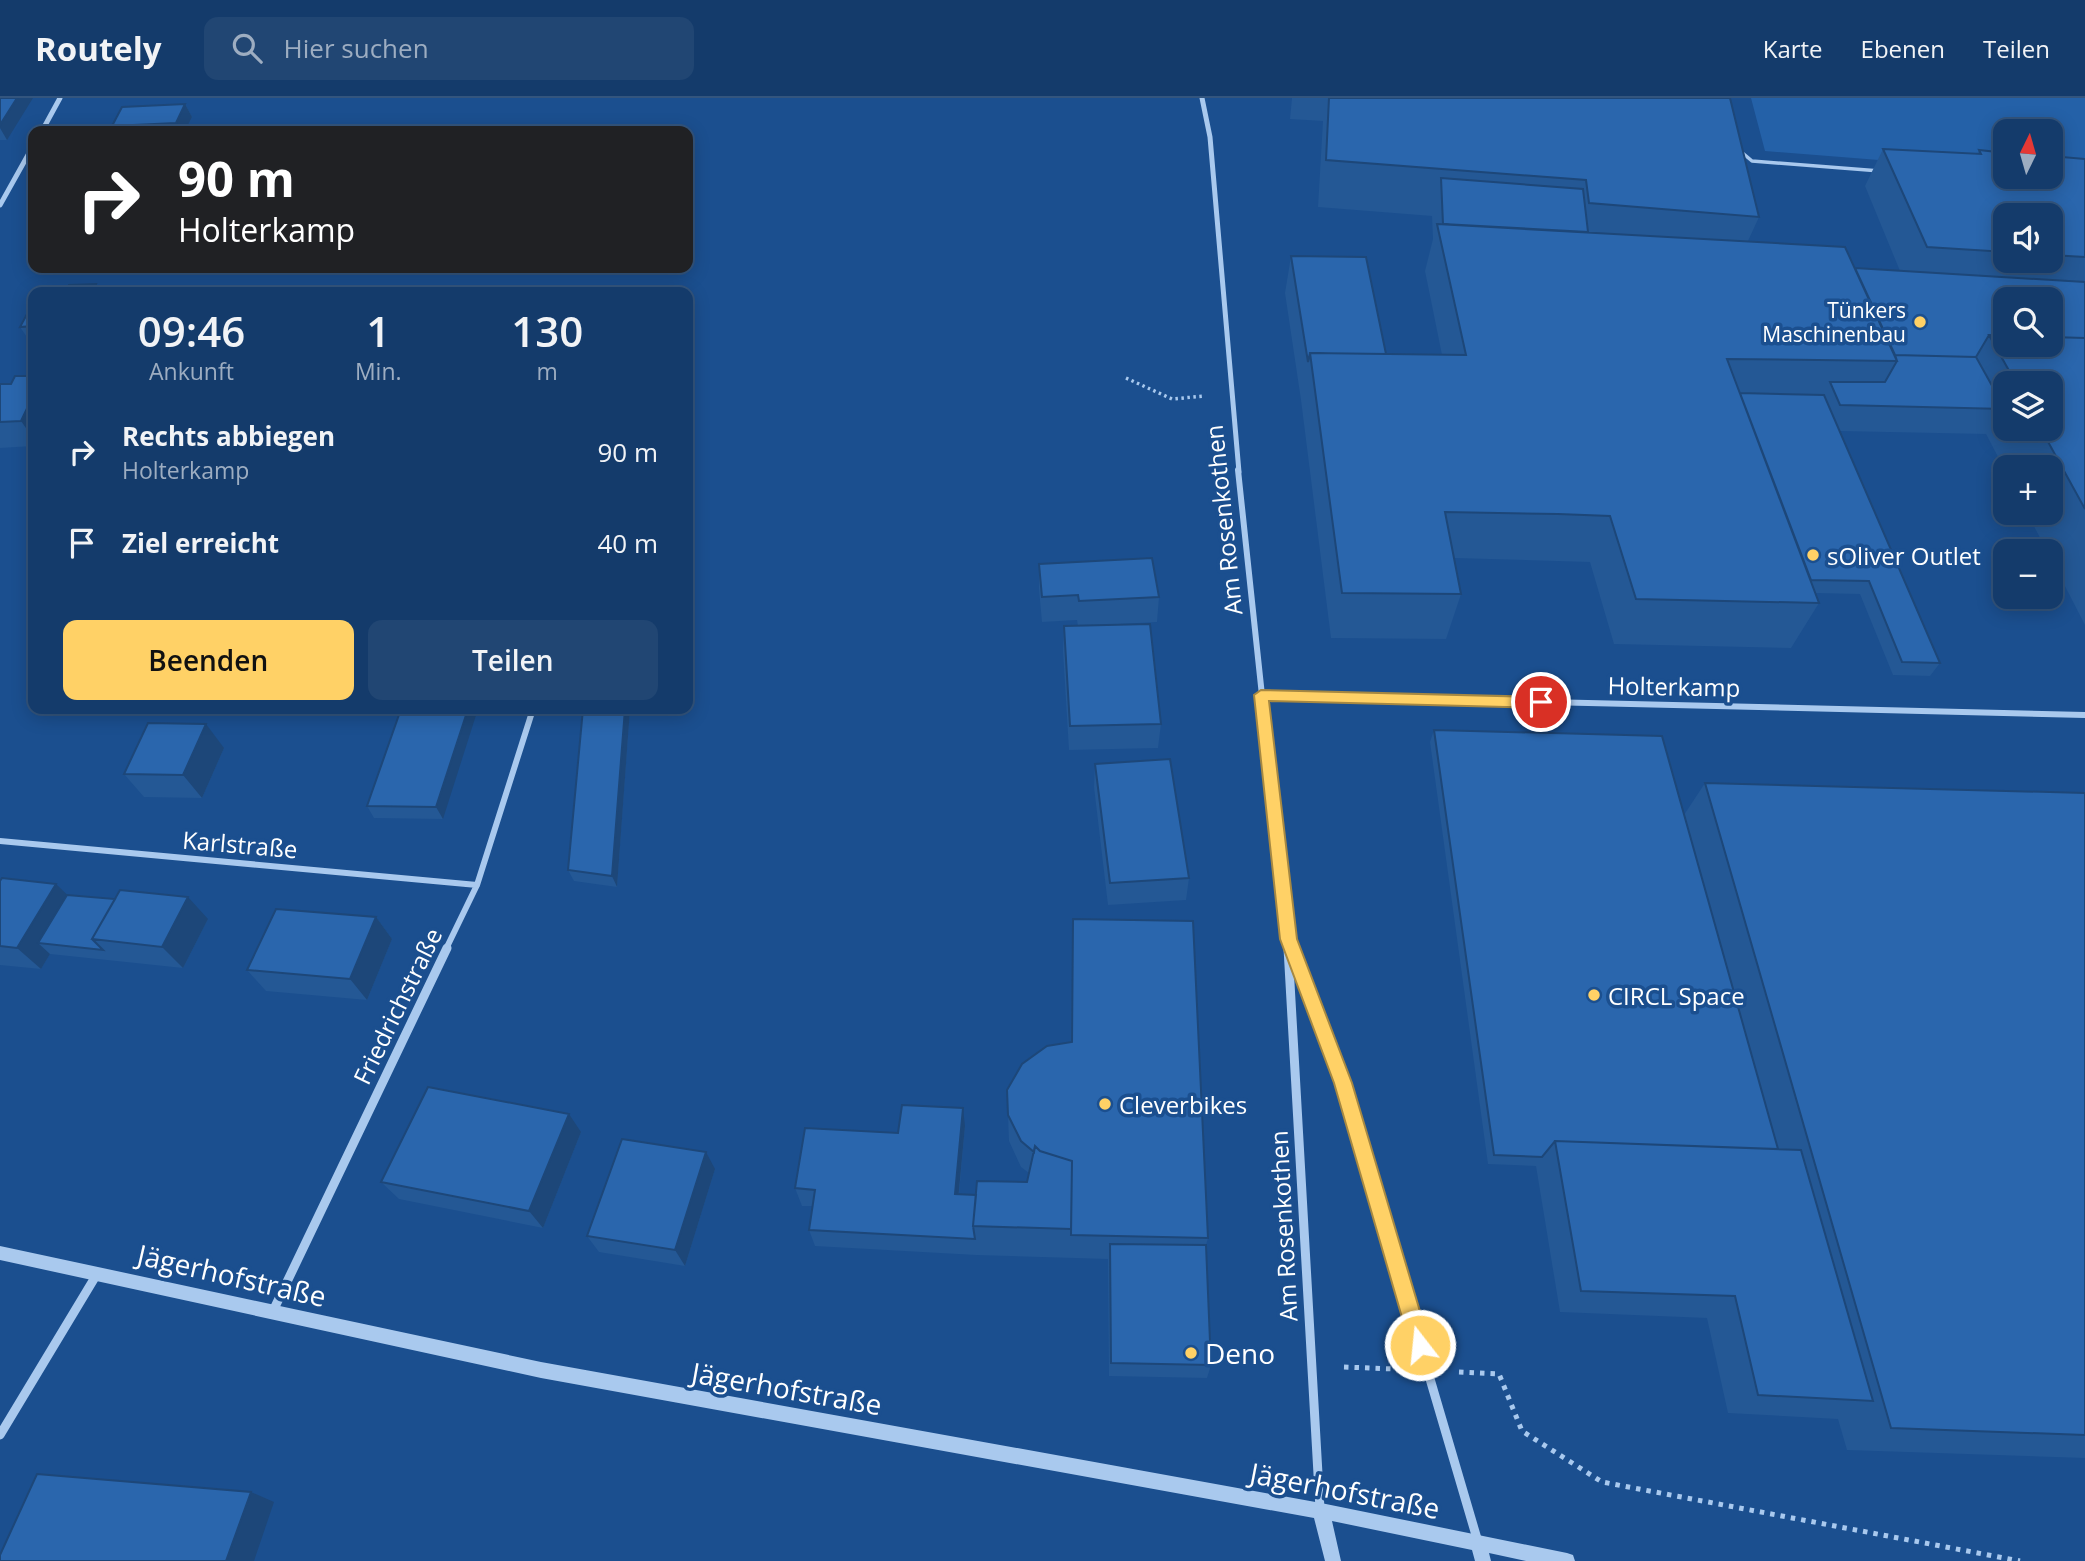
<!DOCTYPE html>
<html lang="de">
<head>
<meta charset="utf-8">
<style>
	body { margin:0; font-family:"Open Sans",sans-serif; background:#214673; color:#f1f3f6; height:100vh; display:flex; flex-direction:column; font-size:26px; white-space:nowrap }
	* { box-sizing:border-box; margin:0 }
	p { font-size:23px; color:#9dadc1 }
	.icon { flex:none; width:38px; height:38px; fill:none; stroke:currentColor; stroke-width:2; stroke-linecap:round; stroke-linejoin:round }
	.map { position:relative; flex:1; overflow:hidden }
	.drawer { position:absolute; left:28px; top:189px; width:665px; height:427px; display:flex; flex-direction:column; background:#143b6b; border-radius:14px; box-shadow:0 4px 18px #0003,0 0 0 2px #33557e }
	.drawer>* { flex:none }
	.guide { position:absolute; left:28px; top:28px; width:665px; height:147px; border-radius:14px; box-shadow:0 4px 18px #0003,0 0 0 2px #33557e; background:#202124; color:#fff; overflow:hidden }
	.needle { width:46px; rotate:5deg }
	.controls { position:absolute; left:1993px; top:21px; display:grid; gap:14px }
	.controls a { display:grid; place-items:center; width:70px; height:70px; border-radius:14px; background:#143b6b; box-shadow:0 4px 18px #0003,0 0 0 2px #33557e; font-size:35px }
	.pin { position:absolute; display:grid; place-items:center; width:60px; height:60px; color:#fff; margin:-30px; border:4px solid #fff; border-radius:50%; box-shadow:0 2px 7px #0007 }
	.me { position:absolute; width:77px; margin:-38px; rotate:344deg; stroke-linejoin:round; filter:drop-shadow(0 0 5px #0008) }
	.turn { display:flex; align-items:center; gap:24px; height:147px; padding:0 35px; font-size:32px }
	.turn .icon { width:91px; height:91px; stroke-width:2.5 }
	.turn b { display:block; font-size:49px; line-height:60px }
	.eta { display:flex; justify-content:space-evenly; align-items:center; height:119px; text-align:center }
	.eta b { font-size:42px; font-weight:600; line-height:49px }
	.button { display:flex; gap:14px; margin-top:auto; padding:14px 35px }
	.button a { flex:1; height:80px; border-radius:14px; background:#ffd166; color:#111; font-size:28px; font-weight:600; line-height:80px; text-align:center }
	.button a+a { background:#214673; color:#f1f3f6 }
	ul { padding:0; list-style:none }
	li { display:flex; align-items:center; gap:21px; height:91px; padding:0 35px }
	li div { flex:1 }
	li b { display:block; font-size:26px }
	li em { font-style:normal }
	header { display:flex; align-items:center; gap:42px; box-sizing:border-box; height:98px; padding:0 35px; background:#143b6b; border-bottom:2px solid #33557e }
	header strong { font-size:33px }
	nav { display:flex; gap:38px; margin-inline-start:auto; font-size:24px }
	.search { width:490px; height:63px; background:#214673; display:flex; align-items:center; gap:18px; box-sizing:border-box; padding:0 24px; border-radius:14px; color:#9dadc1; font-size:26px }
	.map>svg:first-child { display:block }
	.green { fill:#2461a8 }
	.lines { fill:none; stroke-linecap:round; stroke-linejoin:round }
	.path-far1 { stroke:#a9c9ee; stroke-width:3.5; stroke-dasharray:2.5 3.5; stroke-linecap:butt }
	.path { stroke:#a9c9ee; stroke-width:5; stroke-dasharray:4.5 6; stroke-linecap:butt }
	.service { stroke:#a9c9ee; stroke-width:3.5 }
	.minor-far2 { stroke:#a9c9ee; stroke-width:5 }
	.minor-far1 { stroke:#a9c9ee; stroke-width:6 }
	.minor { stroke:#a9c9ee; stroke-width:9 }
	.tertiary { fill:#a9c9ee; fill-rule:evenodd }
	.wall { fill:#245895; fill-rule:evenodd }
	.shaded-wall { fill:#1d4779 }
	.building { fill:#2a66ad; stroke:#1d4779; stroke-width:2 }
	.route { fill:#ffd166; stroke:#a68842; stroke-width:2 }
	.poi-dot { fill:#ffd166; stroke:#1b4f8f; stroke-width:2.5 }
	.labels { text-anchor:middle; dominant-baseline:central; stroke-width:7; stroke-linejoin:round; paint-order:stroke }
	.far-poi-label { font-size:21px; fill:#fff; stroke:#1b4f8f; text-anchor:end }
	.street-label { font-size:24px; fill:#fff; stroke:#1b4f8f }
	.poi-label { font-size:24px; fill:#fff; stroke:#1b4f8f; text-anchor:start }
	.near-street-label { font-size:28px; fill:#fff; stroke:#1b4f8f }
	.near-poi-label { font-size:28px; fill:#fff; stroke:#1b4f8f; text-anchor:start }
</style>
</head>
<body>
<header>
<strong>Routely</strong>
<div class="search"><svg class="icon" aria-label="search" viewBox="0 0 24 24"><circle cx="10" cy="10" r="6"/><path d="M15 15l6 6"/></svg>Hier suchen</div>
<nav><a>Karte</a><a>Ebenen</a><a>Teilen</a></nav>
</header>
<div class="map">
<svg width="2085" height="1463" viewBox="0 0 2085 1463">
	<rect width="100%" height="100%" fill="#1b4f8f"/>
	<path class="green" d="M 1751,0 L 2085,0 L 2085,79 L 2051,76 L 2051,33 L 2006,33 L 2005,72 L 1765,53 Z"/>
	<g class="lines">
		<path class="path-far1" d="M 1126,280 L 1172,301 L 1205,298"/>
		<path class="path" d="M 1344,1269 L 1394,1271
			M 1459,1274 L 1499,1276 L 1522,1333 L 1602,1384 L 2020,1463"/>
		<path class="service" d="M 1739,52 L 1752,63 L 1880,73"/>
		<path class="minor-far2" d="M 1202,0 L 1210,39 L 1239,374
			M 42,33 L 60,0
			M 0,107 L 33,48"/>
		<path class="minor-far1" d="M 1238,372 L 1289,851
			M 1261,597 L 2085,617
			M 0,743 L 477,787
			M 1291,848 L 1292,851
			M 446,851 L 477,787 L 533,611"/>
		<path class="minor" d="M 1288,850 L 1320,1411
			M 1292,850 L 1343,985 L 1478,1444
			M 273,1213 L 447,850
			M 0,1337 L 97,1176"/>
		<path class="tertiary" d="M 0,1148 L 541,1264 L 1321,1405 L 1567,1455 L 1573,1457 L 1575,1463 L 1526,1463 L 1489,1455 L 1491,1463 L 1475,1463 L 1472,1452 L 1332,1423 L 1341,1463 L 1325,1463 L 1314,1420 L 541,1280 L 0,1162 Z"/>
	</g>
	<path class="wall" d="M 0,0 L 7,42 L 0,42 Z
		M 1292,0 L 1730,0 L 1759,119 L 1748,143 L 1855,170 L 1900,173 L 1865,88 L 1883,51 L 1977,56 L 1979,52 L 2085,61 L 2085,527 L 2051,461 L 2051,453 L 2047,453 L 2027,415 L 2051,415 L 2051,369 L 2006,369 L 2006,374 L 1986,336 L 1839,333 L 1940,565 L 1930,578 L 1893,577 L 1860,496 L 1816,495 L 1819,505 L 1791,550 L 1614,546 L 1590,464 L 1454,460 L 1461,496 L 1446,541 L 1331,540 L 1301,302 L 1285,195 L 1291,158 L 1386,256 L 1442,257 L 1425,173 L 1433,141 L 1432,118 L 1318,109 L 1323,23 L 1290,21 ZM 2006,117 L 2051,117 L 2051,163 L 2006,163 ZM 2006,285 L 2051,285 L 2051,331 L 2006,331 Z
		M 185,6 L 192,19 L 185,33 L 115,33 L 112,28 Z
		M 33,205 L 33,248 L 20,229 Z
		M 33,278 L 33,348 L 0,350 L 0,286 L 11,286 Z
		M 1039,466 L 1159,499 L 1157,524 L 1081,528 L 1161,626 L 1158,650 L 1069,652 L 1063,553 L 1064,528 L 1078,528 L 1077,522 L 1042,524 L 1039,491 Z
		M 401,611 L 443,721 L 374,720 L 367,708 Z
		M 583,611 L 630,611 L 617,789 L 574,783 L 568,772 Z
		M 1434,632 L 1684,717 L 1705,685 L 2085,695 L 2085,1360 L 1847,1352 L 1838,1321 L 1728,1315 L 1707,1220 L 1560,1214 L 1536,1068 L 1488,1066 L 1430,644 Z
		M 224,650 L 202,700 L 144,699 L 124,676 Z
		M 1095,666 L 1189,780 L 1186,802 L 1108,807 L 1094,689 Z
		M 0,783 L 67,797 L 208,821 L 183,870 L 50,856 L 41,871 L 0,867 Z
		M 376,819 L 392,841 L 367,902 L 266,893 L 247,872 Z
		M 1073,821 L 1208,1140 L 1206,1147 L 1211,1267 L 1207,1280 L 1109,1278 L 1108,1161 L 976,1157 L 815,1148 L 809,1132 L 813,1108 L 802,1108 L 795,1090 L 898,1035 L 965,1028 L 959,1096 L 976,1097 L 1027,1084 L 1029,1075 L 1021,1069 L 1009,1043 L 1008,1017 L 1071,944 Z
		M 581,1034 L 543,1130 L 399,1101 L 381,1084 Z
		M 715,1071 L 685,1168 L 599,1154 L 587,1138 Z"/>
	<path class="shaded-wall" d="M 17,0 L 33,0 L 7,42 L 0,30 L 0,27 Z
		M 185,6 L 192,19 L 185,33 L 181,33 L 176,25 Z
		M 96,186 L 101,194 L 92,194 Z
		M 33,298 L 33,340 L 21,323 Z
		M 468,611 L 478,611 L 443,721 L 436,709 Z
		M 625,611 L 630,611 L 617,789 L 612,778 Z
		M 206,626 L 224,650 L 202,700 L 183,677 Z
		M 56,786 L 79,808 L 38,845 L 50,856 L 41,871 L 17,850 Z
		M 188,799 L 208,821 L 183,870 L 162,849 Z
		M 376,819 L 392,841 L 367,902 L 350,881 Z
		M 963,1010 L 965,1028 L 957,1113 L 955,1096 Z
		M 569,1016 L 581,1034 L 543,1130 L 529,1113 Z
		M 706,1054 L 715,1071 L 685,1168 L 675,1152 Z
		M 251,1394 L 274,1404 L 254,1463 L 226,1463 Z"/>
	<path class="building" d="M 0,0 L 17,0 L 0,27 Z
		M 1329,0 L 1730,0 L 1759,119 L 1589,105 L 1586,82 L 1326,62 Z
		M 185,6 L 176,25 L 112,28 L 122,9 Z
		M 1883,51 L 1981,56 L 1979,52 L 2006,55 L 2006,79 L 2051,79 L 2051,58 L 2085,61 L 2085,159 L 2051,157 L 2051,117 L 2006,117 L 2006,154 L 1927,149 Z
		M 1441,80 L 1583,91 L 1588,134 L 1443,126 Z
		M 1437,126 L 1845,149 L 1897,263 L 1727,261 L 1819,505 L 1636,501 L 1610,418 L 1558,416 L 1445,414 L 1461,496 L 1342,495 L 1310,255 L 1466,257 Z
		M 1291,158 L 1366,159 L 1386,256 L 1310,255 L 1308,264 Z
		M 1855,170 L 2085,184 L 2085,240 L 2051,239 L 2051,201 L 2006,201 L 2006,238 L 1989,237 L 1976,259 L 1895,257 Z
		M 96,186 L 92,194 L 48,194 L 65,194 L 69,187 Z
		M 33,205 L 33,228 L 20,229 Z
		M 1989,237 L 2006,238 L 2006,247 L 2051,247 L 2051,239 L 2085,240 L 2085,411 L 2041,331 L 2051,331 L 2051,285 L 2016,285 Z
		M 1895,257 L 1976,259 L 2005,311 L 1840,307 L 1830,284 L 1885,284 L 1897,263 Z
		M 15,278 L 33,278 L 33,298 L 21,323 L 0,324 L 0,286 L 11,286 Z
		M 1740,295 L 1824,297 L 1940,565 L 1902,564 L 1869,483 L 1811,482 Z
		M 1152,460 L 1159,499 L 1079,503 L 1078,497 L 1042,499 L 1039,466 Z
		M 1150,526 L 1161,626 L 1070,628 L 1064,528 Z
		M 401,611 L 468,611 L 436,709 L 367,708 Z
		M 583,611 L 625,611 L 612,778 L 568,772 Z
		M 148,625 L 206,626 L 183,677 L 124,676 Z
		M 1434,632 L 1662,638 L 1778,1051 L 1555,1043 L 1542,1059 L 1494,1057 Z
		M 1170,661 L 1189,780 L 1110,785 L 1095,666 Z
		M 1705,685 L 2085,695 L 2085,1337 L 1891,1330 Z
		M 2,780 L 56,786 L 17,850 L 0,848 L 0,783 Z
		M 120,792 L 188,799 L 162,849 L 92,841 Z
		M 67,797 L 115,801 L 92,841 L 103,852 L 38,845 Z
		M 276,811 L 376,819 L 350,881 L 247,872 Z
		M 1073,821 L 1193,823 L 1208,1140 L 1071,1137 L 1072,1063 L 1040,1053 L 1035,1048 L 1034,1054 L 1021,1043 L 1008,1017 L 1007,992 L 1022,966 L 1047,948 L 1072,944 Z
		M 428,989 L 569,1016 L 529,1113 L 381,1084 Z
		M 902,1007 L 963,1010 L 955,1096 L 976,1097 L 973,1128 L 975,1141 L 809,1132 L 815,1092 L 795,1090 L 805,1030 L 898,1035 Z
		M 622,1041 L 706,1054 L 675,1152 L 587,1138 Z
		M 1555,1043 L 1801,1052 L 1873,1303 L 1758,1297 L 1735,1198 L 1581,1193 Z
		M 1035,1048 L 1040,1053 L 1072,1063 L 1071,1131 L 973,1128 L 977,1083 L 1027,1084 Z
		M 1110,1146 L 1206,1147 L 1211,1267 L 1111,1265 Z
		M 37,1376 L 251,1394 L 226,1463 L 0,1463 L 0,1457 Z"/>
	<path class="route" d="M 1261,592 L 1541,599 L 1548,604 L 1541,610 L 1269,603 L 1297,841 L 1352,985 L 1430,1247 L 1427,1254 L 1420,1256 L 1413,1254 L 1410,1247 L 1334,985 L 1280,841 L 1254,597 Z"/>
	<g class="poi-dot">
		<circle cx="1920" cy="224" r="7"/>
		<circle cx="1813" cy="457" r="7"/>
		<circle cx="1594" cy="897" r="7"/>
		<circle cx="1105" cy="1006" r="7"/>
		<circle cx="1191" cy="1255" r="7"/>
	</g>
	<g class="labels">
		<g class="far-poi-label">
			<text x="1906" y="212">Tünkers<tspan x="1906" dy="24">Maschinenbau</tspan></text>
		</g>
		<g class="street-label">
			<text transform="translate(1223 422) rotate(-96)">Am Rosenkothen</text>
			<text transform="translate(1674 588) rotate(1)">Holterkamp</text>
			<text transform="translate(240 746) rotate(5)">Karlstraße</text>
			<text transform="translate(397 908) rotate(-64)">Friedrichstraße</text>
			<text transform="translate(1283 1128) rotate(-93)">Am Rosenkothen</text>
		</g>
		<g class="poi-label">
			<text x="1827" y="457">sOliver Outlet</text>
			<text x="1608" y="897">CIRCL Space</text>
			<text x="1119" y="1006">Cleverbikes</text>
		</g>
		<g class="near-street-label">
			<text transform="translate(232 1177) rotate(13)">Jägerhofstraße</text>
			<text transform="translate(787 1290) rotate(10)">Jägerhofstraße</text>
			<text transform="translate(1345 1392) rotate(11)">Jägerhofstraße</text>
		</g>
		<g class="near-poi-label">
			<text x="1205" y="1255">Deno</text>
		</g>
	</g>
</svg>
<div class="controls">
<a><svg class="needle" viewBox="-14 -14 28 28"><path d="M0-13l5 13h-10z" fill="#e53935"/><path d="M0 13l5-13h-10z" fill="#9dadc1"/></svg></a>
<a><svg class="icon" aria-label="sound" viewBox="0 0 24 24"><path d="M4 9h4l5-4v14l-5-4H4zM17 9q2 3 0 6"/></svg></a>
<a><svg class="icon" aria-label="search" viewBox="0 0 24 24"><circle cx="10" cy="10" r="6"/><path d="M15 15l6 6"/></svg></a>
<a><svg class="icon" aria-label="layers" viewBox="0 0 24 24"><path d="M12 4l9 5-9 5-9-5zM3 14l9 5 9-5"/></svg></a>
<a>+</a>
<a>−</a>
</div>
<div class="pin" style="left:1541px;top:604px;background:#d93025"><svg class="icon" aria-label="arrive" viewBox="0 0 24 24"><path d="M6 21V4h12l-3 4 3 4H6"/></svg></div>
<svg class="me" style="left:1420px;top:1247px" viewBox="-20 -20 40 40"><circle r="17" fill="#ffd166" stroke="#fff" stroke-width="3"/><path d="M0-11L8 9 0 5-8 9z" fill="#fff"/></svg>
<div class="guide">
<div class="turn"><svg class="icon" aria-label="right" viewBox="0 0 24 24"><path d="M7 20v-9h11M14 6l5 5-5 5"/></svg><div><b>90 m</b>Holterkamp</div></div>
</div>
<section class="drawer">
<div class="eta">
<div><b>09:46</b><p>Ankunft</p></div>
<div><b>1</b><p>Min.</p></div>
<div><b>130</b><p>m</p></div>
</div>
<ul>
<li><svg class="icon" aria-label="right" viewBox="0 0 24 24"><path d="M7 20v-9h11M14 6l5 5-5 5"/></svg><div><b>Rechts abbiegen</b><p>Holterkamp</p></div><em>90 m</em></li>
<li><svg class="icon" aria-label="arrive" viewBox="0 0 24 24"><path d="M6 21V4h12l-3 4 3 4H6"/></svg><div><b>Ziel erreicht</b></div><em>40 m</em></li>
</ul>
<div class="button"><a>Beenden</a><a>Teilen</a></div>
</section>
</div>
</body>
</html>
